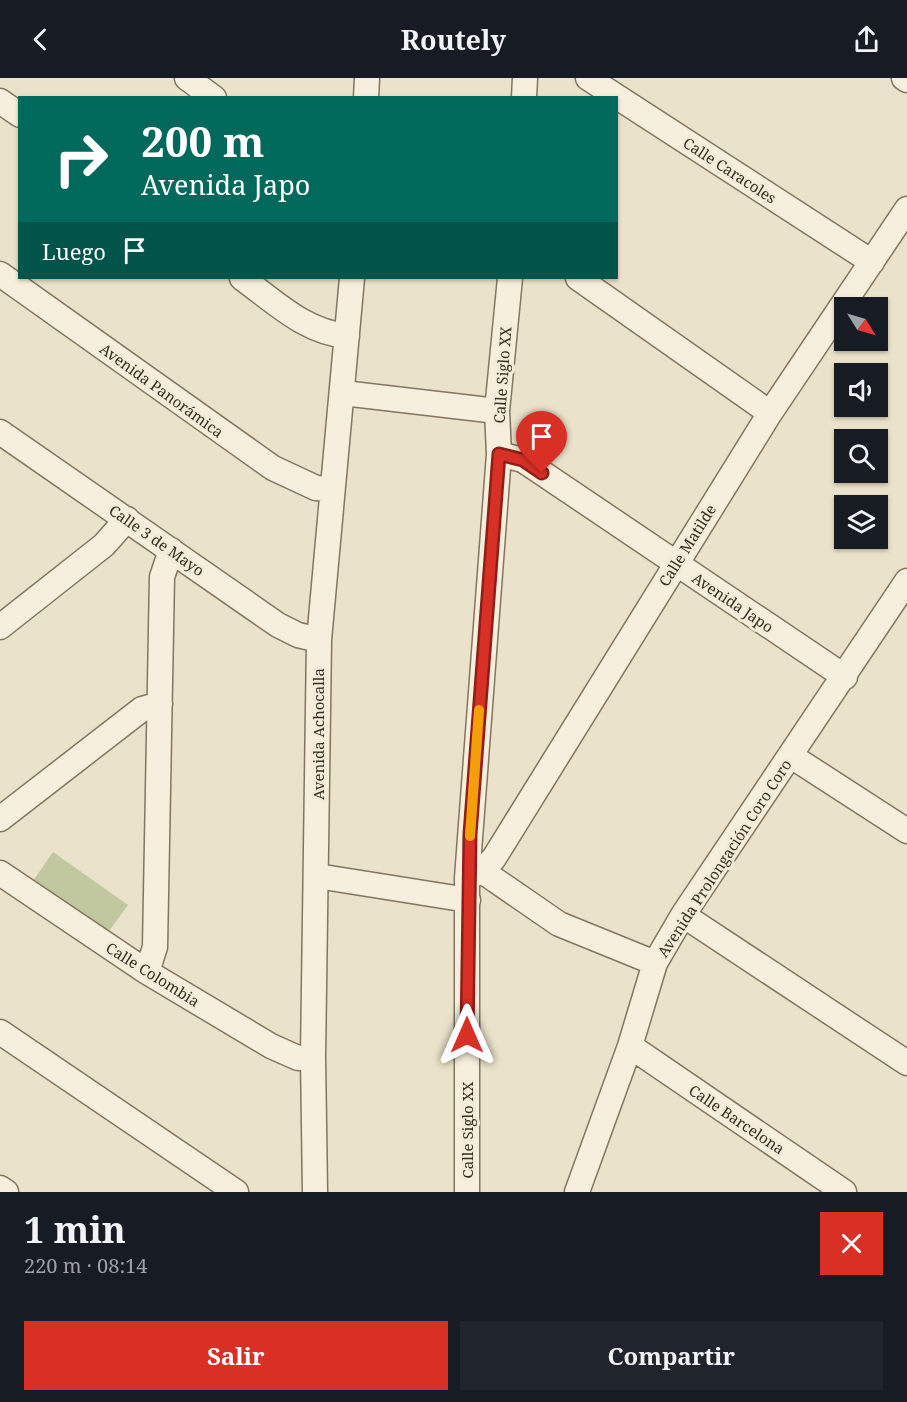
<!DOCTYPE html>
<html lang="es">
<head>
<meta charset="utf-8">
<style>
	body { margin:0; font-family:"Noto Serif",serif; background:#20242c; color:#f1f3f6; height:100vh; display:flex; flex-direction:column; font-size:22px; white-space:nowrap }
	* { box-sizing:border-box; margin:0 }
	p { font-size:20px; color:#9ea1a6 }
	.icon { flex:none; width:33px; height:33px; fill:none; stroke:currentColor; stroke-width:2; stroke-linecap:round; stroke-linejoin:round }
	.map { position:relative; height:1114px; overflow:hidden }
	.drawer { display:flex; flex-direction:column; background:#171b24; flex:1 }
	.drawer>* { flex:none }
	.hud { position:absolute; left:18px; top:18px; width:600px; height:183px; border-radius:0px; box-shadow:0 2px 4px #0004; background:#00695c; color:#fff; overflow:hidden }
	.needle { width:39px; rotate:127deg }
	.controls { position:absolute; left:834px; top:219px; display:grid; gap:12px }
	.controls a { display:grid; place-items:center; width:54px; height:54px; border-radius:0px; background:#171b24; box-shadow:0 2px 4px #0004; font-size:30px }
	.pin { position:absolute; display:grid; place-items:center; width:51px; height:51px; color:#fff; margin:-62px -26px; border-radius:50% 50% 50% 0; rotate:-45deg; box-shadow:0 0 6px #0007 }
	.pin .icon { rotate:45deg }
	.me { position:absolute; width:66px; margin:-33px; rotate:0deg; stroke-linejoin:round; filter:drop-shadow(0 0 4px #0008) }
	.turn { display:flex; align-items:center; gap:21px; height:126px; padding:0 24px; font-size:27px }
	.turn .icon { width:78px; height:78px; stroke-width:2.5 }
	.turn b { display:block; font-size:42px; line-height:51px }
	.then { display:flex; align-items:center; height:57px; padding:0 24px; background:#0003; gap:12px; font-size:22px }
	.round { display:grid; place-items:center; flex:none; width:63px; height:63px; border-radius:0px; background:#20242c }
	.overview { display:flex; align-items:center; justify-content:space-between; height:102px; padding:0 24px }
	h1 { font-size:36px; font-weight:700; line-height:45px }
	.action { display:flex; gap:12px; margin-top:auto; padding:12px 24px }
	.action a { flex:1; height:69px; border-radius:0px; background:#d93025; color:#fff; font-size:24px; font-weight:700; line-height:69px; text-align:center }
	.action a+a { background:#20242c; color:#f1f3f6 }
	header { display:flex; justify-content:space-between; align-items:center; height:78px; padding:0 24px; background:#171b24; font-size:27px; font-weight:700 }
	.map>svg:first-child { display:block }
	.green { fill:#c1c89f }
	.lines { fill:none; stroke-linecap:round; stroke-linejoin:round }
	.minor-casing { stroke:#857560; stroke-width:27 }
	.minor { stroke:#f6efdd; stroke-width:24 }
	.route-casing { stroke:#8d1f18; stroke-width:15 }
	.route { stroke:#d93025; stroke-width:10 }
	.slow { stroke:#f59e0b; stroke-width:10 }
	.labels { text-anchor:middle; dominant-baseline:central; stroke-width:6; stroke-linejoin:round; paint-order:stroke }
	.street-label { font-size:15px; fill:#372d22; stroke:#f2ecd9 }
</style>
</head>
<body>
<header><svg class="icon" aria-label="back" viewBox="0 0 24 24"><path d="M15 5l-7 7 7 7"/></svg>Routely<svg class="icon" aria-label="share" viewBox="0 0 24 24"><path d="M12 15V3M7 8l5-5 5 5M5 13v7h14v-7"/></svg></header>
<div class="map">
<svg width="907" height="1114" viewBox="0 0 907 1114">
	<rect width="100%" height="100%" fill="#eae2ca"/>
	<path class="green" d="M 53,774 L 128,827 L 98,868 L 24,816 Z"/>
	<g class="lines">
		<g class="minor-casing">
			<path id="minor" d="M 187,0 L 214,20
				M 588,0 L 872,184
				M 904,0 L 907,2
				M 366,20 L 367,0
				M 524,20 L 525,0
				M 0,23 L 20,37
				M 0,196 L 273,390 L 316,410 L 331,411
				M 242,200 C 275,224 305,254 347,258
				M 578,200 L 770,335
				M 343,315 L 497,333
				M 0,354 L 278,547 L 298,557 L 319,562
				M 499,376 L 523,382 L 845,599
				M 0,549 L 104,467 L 127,441
				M 791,678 L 907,753
				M 0,741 L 142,631 L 160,626
				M 482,793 L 559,846 L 655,885
				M 0,795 L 147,894 L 271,968 L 298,980 L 313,979
				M 317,798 L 468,822
				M 467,800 L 482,793 L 494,780 L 770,335 L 907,131
				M 683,837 L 907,985
				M 147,894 L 155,869 L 162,499 L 171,472
				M 0,954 L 236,1114
				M 630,968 L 844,1114
				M 0,1110 L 6,1114
				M 315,1114 L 313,979 L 319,562 L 352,200
				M 467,1114 L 467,800 L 499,376 L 497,333 L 510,200
				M 577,1114 L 630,968 L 655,885 L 683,837 L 907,503"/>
		</g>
		<use href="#minor" class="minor"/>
	</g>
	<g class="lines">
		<g class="route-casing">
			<path id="route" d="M 467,957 L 470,756 L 499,376 L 523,382 L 542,395"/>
		</g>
		<use href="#route" class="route"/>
		<path class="slow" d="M 470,758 L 479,632"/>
	</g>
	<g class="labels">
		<g class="street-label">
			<text transform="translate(730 92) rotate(33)">Calle Caracoles</text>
			<text transform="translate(502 297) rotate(-86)">Calle Siglo XX</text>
			<text transform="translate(162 312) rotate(36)">Avenida Panorámica</text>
			<text transform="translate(157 462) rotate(35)">Calle 3 de Mayo</text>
			<text transform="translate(687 467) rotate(-58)">Calle Matilde</text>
			<text transform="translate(733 524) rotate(34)">Avenida Japo</text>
			<text transform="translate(318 656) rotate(-90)">Avenida Achocalla</text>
			<text transform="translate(724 780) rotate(-57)">Avenida Prolongación Coro Coro</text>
			<text transform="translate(153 896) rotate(32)">Calle Colombia</text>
			<text transform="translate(737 1041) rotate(34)">Calle Barcelona</text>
			<text transform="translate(467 1052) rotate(-90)">Calle Siglo XX</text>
		</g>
	</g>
</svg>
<div class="controls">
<a><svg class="needle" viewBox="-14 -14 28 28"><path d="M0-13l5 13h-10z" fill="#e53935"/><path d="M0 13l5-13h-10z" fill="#9ea1a6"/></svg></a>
<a><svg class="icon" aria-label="sound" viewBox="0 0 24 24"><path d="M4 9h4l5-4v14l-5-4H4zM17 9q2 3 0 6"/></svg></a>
<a><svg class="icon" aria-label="search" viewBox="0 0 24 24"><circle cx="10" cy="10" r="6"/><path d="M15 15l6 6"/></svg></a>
<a><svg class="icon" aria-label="layers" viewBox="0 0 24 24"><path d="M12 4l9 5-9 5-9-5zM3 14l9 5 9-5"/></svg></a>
</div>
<div class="pin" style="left:542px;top:395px;background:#d93025"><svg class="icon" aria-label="arrive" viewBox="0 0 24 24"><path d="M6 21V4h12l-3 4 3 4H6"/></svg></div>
<svg class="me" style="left:467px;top:957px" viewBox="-20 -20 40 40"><path d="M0-17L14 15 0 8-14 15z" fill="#d93025" stroke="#fff" stroke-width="4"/></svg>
<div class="hud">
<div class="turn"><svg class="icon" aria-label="right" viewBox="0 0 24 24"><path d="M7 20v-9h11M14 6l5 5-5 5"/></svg><div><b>200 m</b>Avenida Japo</div></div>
<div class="then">Luego<svg class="icon" aria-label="arrive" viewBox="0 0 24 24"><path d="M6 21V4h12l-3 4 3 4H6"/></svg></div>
</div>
</div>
<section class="drawer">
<div class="overview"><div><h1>1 min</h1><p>220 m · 08:14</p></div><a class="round" style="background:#d93025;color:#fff"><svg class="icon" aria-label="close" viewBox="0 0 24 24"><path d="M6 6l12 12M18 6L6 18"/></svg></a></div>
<div class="action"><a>Salir</a><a>Compartir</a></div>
</section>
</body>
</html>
